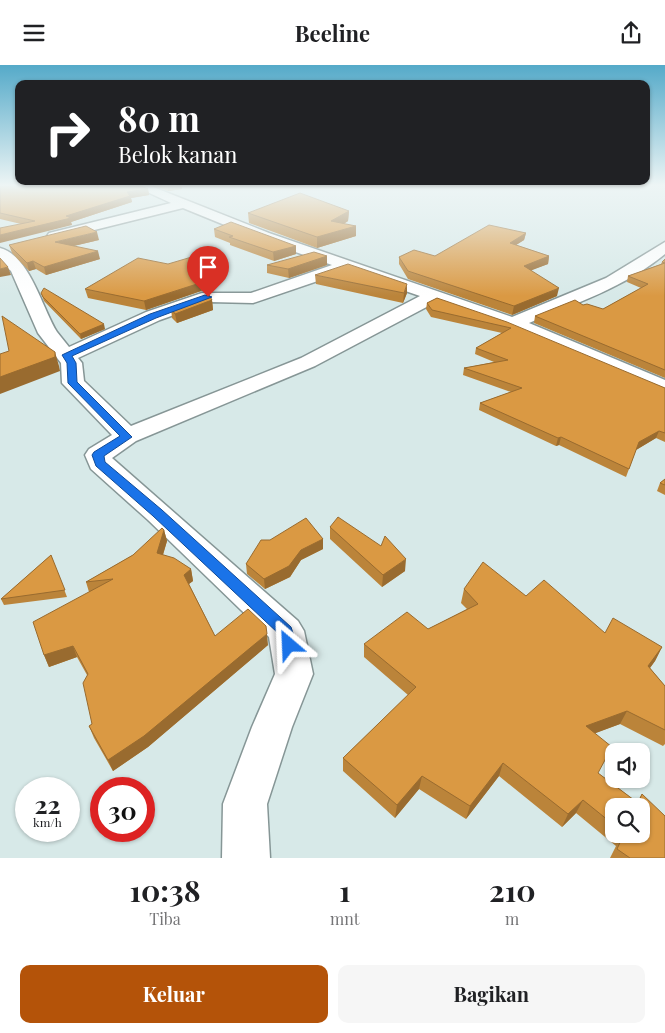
<!DOCTYPE html>
<html lang="id">
<head>
<meta charset="utf-8">
<style>
	body { margin:0; font-family:"Playfair Display",serif; background:#f6f6f6; color:#202124; height:100vh; display:flex; flex-direction:column; font-size:19px; white-space:nowrap }
	* { box-sizing:border-box; margin:0 }
	p { font-size:16px; color:#757577 }
	.icon { flex:none; width:28px; height:28px; fill:none; stroke:currentColor; stroke-width:2; stroke-linecap:round; stroke-linejoin:round }
	.map { position:relative; height:793px; overflow:hidden }
	.panel { display:flex; flex-direction:column; background:#fff; flex:1 }
	.panel>* { flex:none }
	.guide { position:absolute; left:15px; top:15px; width:635px; height:105px; border-radius:10px; box-shadow:0 1px 4px #0004; background:#202124; color:#fff; overflow:hidden }
	.buttons { position:absolute; left:605px; top:678px; display:grid; gap:10px }
	.buttons a { display:grid; place-items:center; width:45px; height:45px; border-radius:10px; background:#fff; box-shadow:0 1px 4px #0004; font-size:25px }
	.speed { position:absolute; left:15px; top:712px; display:flex; gap:10px; font-size:25px; font-weight:700; text-align:center }
	.speed>* { display:grid; place-content:center; width:65px; height:65px; border-radius:50%; background:#fff; box-shadow:0 1px 4px #0004; line-height:1 }
	.speed small { font-size:12px; font-weight:400 }
	.speed .limit { border:8px solid #d22; background:#fff; color:#111 }
	.pin { position:absolute; display:grid; place-items:center; width:42px; height:42px; color:#fff; margin:-51px -21px; border-radius:50% 50% 50% 0; rotate:-45deg; box-shadow:0 0 5px #0007 }
	.pin .icon { rotate:45deg }
	.me { position:absolute; width:55px; margin:-28px; rotate:334deg; stroke-linejoin:round; filter:drop-shadow(0 0 4px #0008) }
	.turn { display:flex; align-items:center; gap:18px; height:105px; padding:0 20px; font-size:22px }
	.turn .icon { width:65px; height:65px; stroke-width:2.5 }
	.turn b { display:block; font-size:35px; line-height:42px }
	.eta { display:flex; justify-content:space-evenly; align-items:center; height:85px; text-align:center }
	.eta b { font-size:30px; font-weight:700; line-height:35px }
	.action { display:flex; gap:10px; margin-top:auto; padding:10px 20px }
	.action a { flex:1; height:58px; border-radius:10px; background:#b45309; color:#fff; font-size:20px; font-weight:700; line-height:58px; text-align:center }
	.action a+a { background:#f6f6f6; color:#202124 }
	header { display:flex; justify-content:space-between; align-items:center; height:65px; padding:0 20px; background:#fff; font-size:22px; font-weight:700 }
	.map>svg:first-child { display:block }
	.lines { fill:none; stroke-linecap:round; stroke-linejoin:round }
	.minor-casing { stroke:#869696; stroke-width:3 }
	.minor { fill:#fff; fill-rule:evenodd }
	.wall { fill:#bb843a; fill-rule:evenodd }
	.shaded-wall { fill:#996b2f }
	.building { fill:#da9943; stroke:#996b2f }
	.route { fill:#1a73e8; stroke:#114b97 }
</style>
</head>
<body>
<header><svg class="icon" aria-label="menu" viewBox="0 0 24 24"><path d="M4 6h16M4 12h16M4 18h16"/></svg>Beeline<svg class="icon" aria-label="share" viewBox="0 0 24 24"><path d="M12 15V3M7 8l5-5 5 5M5 13v7h14v-7"/></svg></header>
<div class="map">
<svg width="665" height="793" viewBox="0 0 665 793">
	<rect width="100%" height="100%" fill="#d7e9e8"/>
	<g class="lines">
		<g class="minor-casing">
			<path id="minor" d="M 132,120 L 148,120 L 269,168 L 512,252 L 606,213 L 665,177 L 665,189 C 625,222 577,238 529,258 L 665,315 L 665,330 L 506,262 L 436,237 L 315,301 L 136,376 L 112,393 L 298,556 L 304,566 L 313,609 L 292,662 L 267,739 L 270,793 L 222,793 L 223,739 L 252,662 L 275,609 L 269,572 L 148,455 L 91,404 L 85,390 L 89,384 L 112,370 L 62,318 L 61,298 L 38,268 L 11,206 L 0,196 L 0,183 C 30,191 42,243 57,267 C 61,272 65,277 69,282 L 146,247 L 202,228 L 251,228 L 332,200 L 259,174 L 183,143 L 54,175 L 47,171 L 49,168 L 171,138 ZM 347,206 L 420,231 L 301,293 L 131,361 L 84,316 L 82,298 L 78,293 L 160,255 L 210,237 L 253,238 Z"/>
		</g>
		<use href="#minor" class="minor"/>
	</g>
	<path class="wall" d="M 0,120 L 148,124 L 149,130 L 131,133 L 132,137 L 71,157 L 72,160 L 21,159 L 0,154 Z
		M 152,120 L 181,120 L 182,124 L 168,126 Z
		M 349,146 L 348,156 L 344,159 L 356,161 L 356,171 L 317,183 L 249,158 L 248,148 Z
		M 214,164 L 296,181 L 296,189 L 274,196 L 230,180 L 230,178 L 215,172 Z
		M 526,168 L 524,175 L 516,180 L 549,191 L 548,199 L 531,205 L 557,231 L 512,250 L 408,214 L 399,199 L 399,192 L 435,191 Z
		M 99,175 L 73,181 L 100,194 L 46,210 L 36,204 L 29,206 L 12,188 L 9,180 Z
		M 327,191 L 327,200 L 289,213 L 267,208 L 267,200 Z
		M 665,194 L 665,313 L 534,258 L 535,251 L 583,240 L 603,244 L 641,223 L 627,217 L 628,211 L 661,199 L 662,197 Z
		M 168,199 L 208,202 L 211,226 L 201,226 L 146,245 L 88,233 L 85,224 Z
		M 315,210 L 407,228 L 403,238 L 316,219 Z
		M 41,228 L 105,264 L 81,274 L 44,236 Z
		M 437,233 L 665,323 L 665,377 L 656,373 L 636,385 L 626,412 L 559,380 L 556,381 L 479,345 L 480,338 L 511,327 L 463,310 L 464,303 L 494,297 L 475,289 L 476,283 L 502,268 L 431,252 L 426,244 L 427,238 Z
		M 212,235 L 213,245 L 177,258 L 172,253 L 171,243 Z
		M 665,414 L 665,430 L 657,426 L 660,418 Z
		M 330,462 L 381,481 L 405,506 L 382,522 L 330,474 Z
		M 164,465 L 167,476 L 163,490 L 191,504 L 193,516 L 189,519 L 215,571 L 268,580 L 148,682 L 113,706 L 94,673 L 89,661 L 92,659 L 87,610 L 77,592 L 49,602 L 44,590 L 89,527 L 86,517 L 133,490 Z
		M 323,474 L 323,484 L 301,495 L 290,512 L 265,524 L 247,509 L 246,499 L 270,475 Z
		M 51,490 L 67,532 L 4,540 L 1,534 Z
		M 464,524 L 526,531 L 605,568 L 662,582 L 655,596 L 650,603 L 665,621 L 665,679 L 663,681 L 620,659 L 595,668 L 598,708 L 637,737 L 642,729 L 665,793 L 610,793 L 616,781 L 576,748 L 562,762 L 499,711 L 466,754 L 419,724 L 395,753 L 343,706 L 343,693 L 408,630 L 364,592 L 364,579 L 428,564 L 467,544 L 461,538 ZM 614,741 L 641,769 L 614,769 Z"/>
	<path class="shaded-wall" d="M 168,120 L 181,120 L 182,124 L 168,126 Z
		M 148,124 L 149,130 L 131,133 L 132,137 L 71,157 L 72,160 L 0,178 L 0,170 L 66,151 L 127,127 Z
		M 349,146 L 348,156 L 331,166 L 331,156 Z
		M 356,161 L 356,171 L 317,183 L 317,172 Z
		M 97,167 L 99,175 L 57,185 L 55,177 Z
		M 526,168 L 524,175 L 508,185 L 510,178 Z
		M 296,181 L 296,189 L 274,196 L 273,187 Z
		M 98,186 L 100,194 L 46,210 L 44,202 Z
		M 327,191 L 327,200 L 289,213 L 288,204 Z
		M 549,191 L 548,199 L 522,209 L 524,201 Z
		M 33,196 L 36,204 L 29,206 L 27,198 Z
		M 8,202 L 11,210 L 0,212 L 0,204 Z
		M 200,218 L 201,226 L 146,245 L 144,236 Z
		M 407,219 L 407,228 L 403,238 L 404,228 Z
		M 559,223 L 557,231 L 512,250 L 514,241 Z
		M 212,235 L 213,245 L 177,258 L 175,249 Z
		M 104,259 L 105,264 L 81,274 L 80,269 Z
		M 55,287 L 59,301 L 60,306 L 0,329 L 0,312 Z
		M 659,366 L 656,373 L 636,385 L 639,377 Z
		M 561,372 L 559,380 L 556,381 L 558,373 Z
		M 164,465 L 167,476 L 160,499 L 157,488 Z
		M 323,474 L 323,484 L 301,495 L 290,512 L 265,524 L 264,514 L 301,485 Z
		M 406,494 L 405,506 L 382,522 L 383,510 Z
		M 191,504 L 193,516 L 186,521 L 184,510 Z
		M 267,569 L 268,580 L 148,682 L 113,706 L 108,695 Z
		M 73,581 L 77,592 L 49,602 L 44,590 Z
		M 662,582 L 655,596 L 641,615 L 648,601 Z
		M 627,646 L 620,659 L 580,674 L 586,661 Z
		M 503,698 L 499,711 L 466,754 L 470,741 Z
		M 422,711 L 419,724 L 395,753 L 397,740 Z
		M 583,735 L 576,748 L 562,762 L 568,749 Z"/>
	<path class="building" d="M 0,120 L 139,120 L 148,124 L 127,127 L 130,131 L 66,151 L 71,153 L 0,170 L 0,163 L 35,156 L 0,148 Z
		M 300,128 L 349,146 L 331,156 L 356,161 L 317,172 L 248,148 Z
		M 231,157 L 296,181 L 273,187 L 229,172 L 233,171 L 214,164 Z
		M 489,160 L 526,168 L 510,178 L 549,191 L 524,201 L 559,223 L 514,241 L 408,206 L 399,192 L 414,185 L 435,191 Z
		M 86,161 L 97,167 L 55,177 L 98,186 L 44,202 L 33,196 L 27,198 L 9,180 Z
		M 314,187 L 327,191 L 288,204 L 267,200 Z
		M 195,191 L 208,202 L 209,217 L 200,218 L 144,236 L 85,224 L 138,193 L 168,199 Z
		M 0,193 L 8,202 L 0,204 Z
		M 665,194 L 665,305 L 535,251 L 575,235 L 583,240 L 587,239 L 603,244 L 648,219 L 628,211 L 665,198 L 662,197 Z
		M 348,199 L 407,219 L 404,228 L 315,210 Z
		M 44,223 L 104,259 L 80,269 L 43,232 L 41,228 Z
		M 209,230 L 212,235 L 175,249 L 171,243 Z
		M 437,233 L 507,257 L 665,323 L 665,368 L 659,366 L 639,377 L 629,404 L 561,372 L 558,373 L 480,338 L 522,323 L 464,303 L 508,295 L 476,283 L 511,263 L 432,245 L 427,238 Z
		M 2,251 L 55,287 L 55,292 L 0,312 L 0,289 L 9,286 Z
		M 665,414 L 665,420 L 660,418 Z
		M 338,452 L 381,481 L 385,471 L 406,494 L 383,510 L 330,462 Z
		M 306,453 L 323,474 L 301,485 L 289,501 L 264,514 L 246,499 L 261,475 L 270,475 Z
		M 162,463 L 164,465 L 157,488 L 174,493 L 191,504 L 184,510 L 215,571 L 248,544 L 266,561 L 267,569 L 144,671 L 108,695 L 89,661 L 92,659 L 83,618 L 88,609 L 73,581 L 44,590 L 33,557 L 113,514 L 86,517 L 133,490 Z
		M 51,490 L 65,525 L 1,534 Z
		M 483,497 L 526,531 L 544,515 L 605,568 L 613,553 L 662,582 L 648,601 L 665,621 L 665,665 L 627,646 L 586,661 L 612,682 L 598,708 L 638,738 L 642,729 L 665,751 L 665,793 L 630,793 L 617,784 L 624,769 L 641,769 L 641,741 L 614,741 L 614,760 L 583,735 L 568,749 L 503,698 L 470,741 L 422,711 L 397,740 L 343,693 L 416,622 L 364,579 L 407,547 L 428,564 L 478,539 L 464,524 Z"/>
	<linearGradient id="sky" x2="0" y2="1"><stop stop-color="#55aac9"/><stop offset="0.52" stop-color="#edf5f5"/><stop offset="1" stop-color="#edf5f5" stop-opacity="0"/></linearGradient>
	<rect width="665" height="231" fill="url(#sky)"/>
	<path class="route" d="M 205,230 L 212,232 L 156,253 L 72,291 L 76,298 L 77,317 L 132,372 L 104,391 L 105,397 L 162,445 L 291,562 L 297,580 L 294,585 L 289,587 L 283,585 L 279,569 L 153,451 L 96,401 L 92,390 L 94,387 L 120,371 L 68,318 L 67,298 L 62,290 L 64,289 L 150,249 Z"/>
</svg>
<div class="buttons">
<a><svg class="icon" aria-label="sound" viewBox="0 0 24 24"><path d="M4 9h4l5-4v14l-5-4H4zM17 9q2 3 0 6"/></svg></a>
<a><svg class="icon" aria-label="search" viewBox="0 0 24 24"><circle cx="10" cy="10" r="6"/><path d="M15 15l6 6"/></svg></a>
</div>
<div class="speed"><div>22<small>km/h</small></div><div class="limit">30</div></div>
<div class="pin" style="left:208px;top:232px;background:#d93025"><svg class="icon" aria-label="arrive" viewBox="0 0 24 24"><path d="M6 21V4h12l-3 4 3 4H6"/></svg></div>
<svg class="me" style="left:289px;top:580px" viewBox="-20 -20 40 40"><path d="M0-17L14 15 0 8-14 15z" fill="#1a73e8" stroke="#fff" stroke-width="4"/></svg>
<div class="guide">
<div class="turn"><svg class="icon" aria-label="right" viewBox="0 0 24 24"><path d="M7 20v-9h11M14 6l5 5-5 5"/></svg><div><b>80 m</b>Belok kanan</div></div>
</div>
</div>
<section class="panel">
<div class="eta">
<div><b>10:38</b><p>Tiba</p></div>
<div><b>1</b><p>mnt</p></div>
<div><b>210</b><p>m</p></div>
</div>
<div class="action"><a>Keluar</a><a>Bagikan</a></div>
</section>
</body>
</html>
